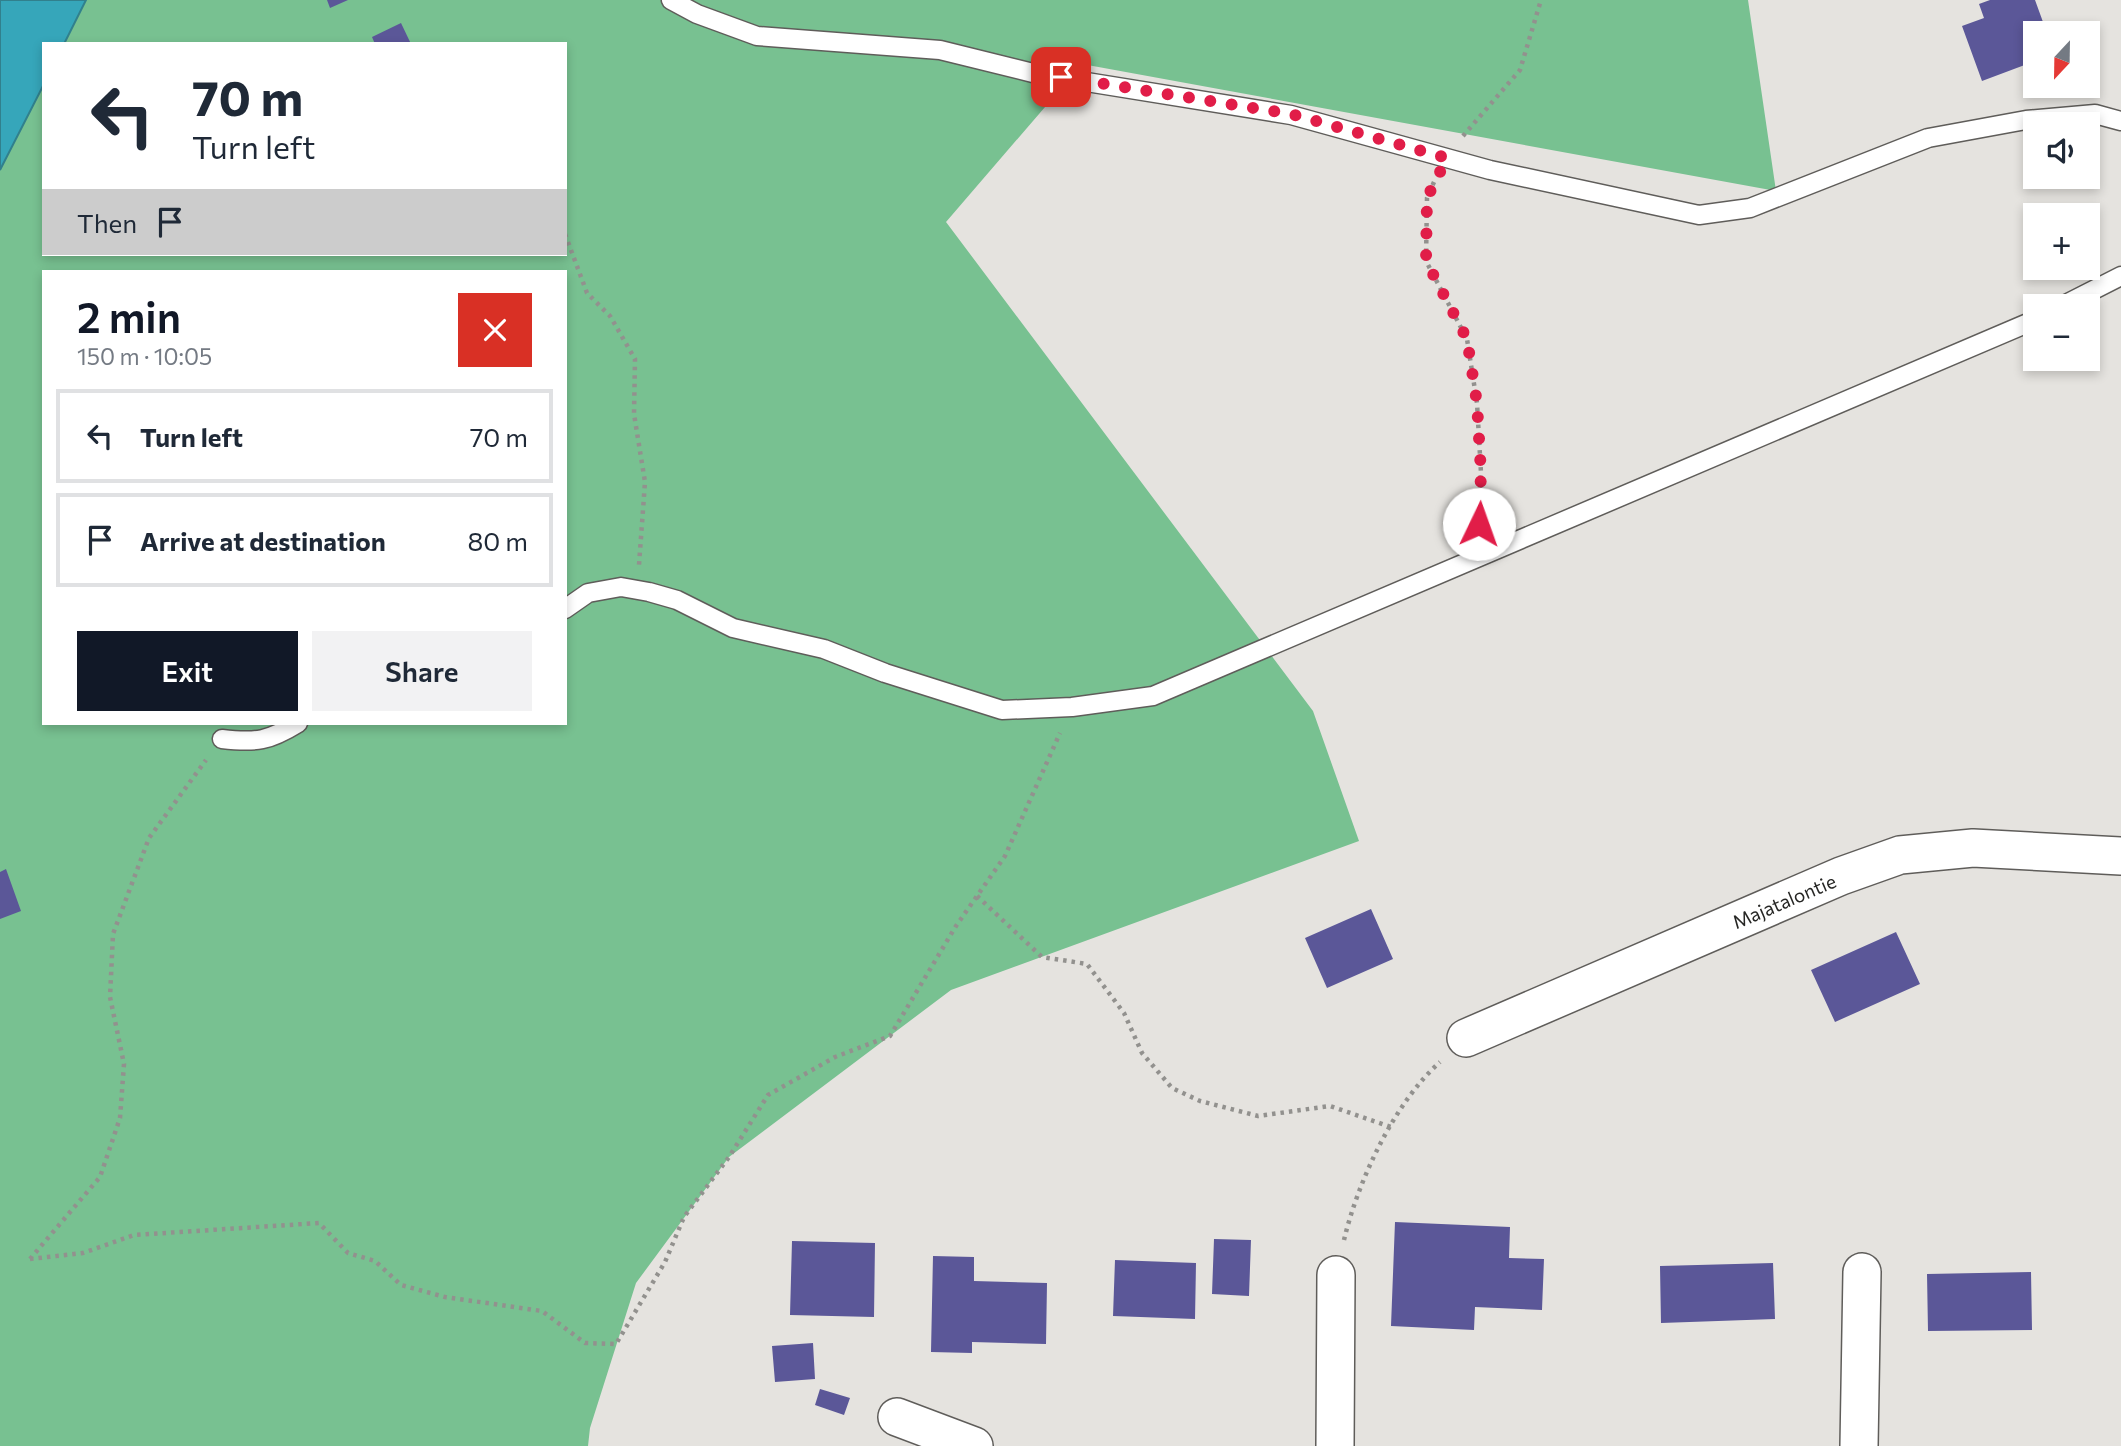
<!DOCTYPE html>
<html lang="en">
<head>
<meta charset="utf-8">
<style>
	body { margin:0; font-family:Commissioner,sans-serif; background:#f2f2f3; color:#1f2937; height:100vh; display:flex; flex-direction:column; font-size:26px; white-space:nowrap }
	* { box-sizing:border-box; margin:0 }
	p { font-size:23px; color:#747a83 }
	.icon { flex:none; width:38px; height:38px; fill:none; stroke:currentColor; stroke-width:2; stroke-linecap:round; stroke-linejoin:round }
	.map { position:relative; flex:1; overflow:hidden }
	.drawer { position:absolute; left:42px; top:270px; width:525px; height:455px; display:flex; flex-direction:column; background:#fff; border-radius:0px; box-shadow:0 4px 10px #0003 }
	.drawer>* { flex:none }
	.top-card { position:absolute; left:42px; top:42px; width:525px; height:214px; border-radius:0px; box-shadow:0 4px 10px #0003; background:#fff; color:#1f2937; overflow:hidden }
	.needle { width:46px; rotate:202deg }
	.buttons { position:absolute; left:2023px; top:21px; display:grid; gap:14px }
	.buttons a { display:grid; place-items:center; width:77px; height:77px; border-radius:0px; background:#fff; box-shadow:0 4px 10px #0003; font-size:35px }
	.pin { position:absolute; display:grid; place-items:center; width:60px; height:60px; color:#fff; margin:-30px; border-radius:14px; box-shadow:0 4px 10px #0006 }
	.me { position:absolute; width:77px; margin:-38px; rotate:3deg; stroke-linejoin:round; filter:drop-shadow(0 0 5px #0008) }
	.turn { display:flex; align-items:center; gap:24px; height:147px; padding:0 35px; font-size:32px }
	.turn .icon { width:91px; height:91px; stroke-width:2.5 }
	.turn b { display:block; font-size:49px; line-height:60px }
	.then { display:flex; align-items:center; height:66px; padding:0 35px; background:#0003; gap:14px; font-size:26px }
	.round { display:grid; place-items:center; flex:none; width:74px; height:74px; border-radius:0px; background:#f2f2f3 }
	.headline { display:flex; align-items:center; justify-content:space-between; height:119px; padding:0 35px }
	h1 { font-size:42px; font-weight:600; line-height:52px; color:#111827 }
	.action { display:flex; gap:14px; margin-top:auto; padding:14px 35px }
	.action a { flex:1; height:80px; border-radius:0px; background:#111827; color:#fff; font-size:28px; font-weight:600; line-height:80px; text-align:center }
	.action a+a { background:#f2f2f3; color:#1f2937 }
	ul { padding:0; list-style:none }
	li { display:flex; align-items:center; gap:21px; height:94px; margin:0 14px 10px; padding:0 21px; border:4px solid #e0e1e3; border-radius:0px }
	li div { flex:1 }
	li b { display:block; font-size:26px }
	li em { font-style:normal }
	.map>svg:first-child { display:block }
	.forest { fill:#78c191; fill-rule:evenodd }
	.water { fill:#36a6ba; stroke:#31808d; stroke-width:2 }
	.building { fill:#5b5798 }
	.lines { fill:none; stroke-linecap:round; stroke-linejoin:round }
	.service-casing { stroke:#5f5d5a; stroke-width:21 }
	.minor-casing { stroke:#5f5d5a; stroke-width:40 }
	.path { stroke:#92918e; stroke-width:4.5; stroke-dasharray:3.5 5; stroke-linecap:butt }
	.service { stroke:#fff; stroke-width:18 }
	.minor { stroke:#fff; stroke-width:37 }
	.route { stroke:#e11d48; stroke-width:12; stroke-dasharray:0 21.6 }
	.labels { text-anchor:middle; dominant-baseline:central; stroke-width:7; stroke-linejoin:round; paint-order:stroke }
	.street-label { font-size:19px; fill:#262624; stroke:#fff }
</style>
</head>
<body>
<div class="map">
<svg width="2121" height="1446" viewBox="0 0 2121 1446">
	<rect width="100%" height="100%" fill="#e5e3df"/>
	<path class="forest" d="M 83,0 L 1748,0 L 1776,191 L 1082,64 L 946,222 L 1313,711 L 1359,841 L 951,990 L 729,1157 L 636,1283 L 590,1428 L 588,1446 L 0,1446 L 0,150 L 44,71 L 44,254 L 565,254 L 565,44 L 59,44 ZM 44,271 L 565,271 L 565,723 L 44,723 Z"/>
	<path class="water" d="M 0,0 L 86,0 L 64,44 L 44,44 L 44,84 L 0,170 Z"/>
	<path class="building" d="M 327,0 L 348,0 L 330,8 Z
		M 1990,0 L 2035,0 L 2047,33 L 2035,33 L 2035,61 L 1982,81 L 1962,26 L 1984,18 L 1979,4 Z
		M 401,23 L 411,44 L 375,44 L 372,37 Z
		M 6,869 L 21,911 L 0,919 L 0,872 Z
		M 1371,909 L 1393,959 L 1327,988 L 1305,938 Z
		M 1896,932 L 1920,984 L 1835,1022 L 1811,970 Z
		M 1395,1222 L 1510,1227 L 1509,1258 L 1544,1259 L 1542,1310 L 1475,1307 L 1474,1330 L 1391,1326 Z
		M 1214,1239 L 1251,1240 L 1249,1296 L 1212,1294 Z
		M 792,1241 L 875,1243 L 874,1317 L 790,1315 Z
		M 933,1256 L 974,1257 L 974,1281 L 1047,1283 L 1046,1344 L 972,1342 L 972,1353 L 931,1352 Z
		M 1115,1260 L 1196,1263 L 1195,1319 L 1113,1316 Z
		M 1773,1263 L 1775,1319 L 1661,1323 L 1660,1266 Z
		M 2031,1272 L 2032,1330 L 1928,1331 L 1927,1274 Z
		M 813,1343 L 815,1379 L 775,1382 L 772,1346 Z
		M 820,1389 L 850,1398 L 844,1415 L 815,1405 Z"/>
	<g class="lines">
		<g class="service-casing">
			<path id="service" d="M 671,0 L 697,14 L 757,36 L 940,50 L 1037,74 L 1291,115 L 1490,170 L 1699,215 L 1750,208 L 1928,138 L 2026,120 L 2095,114 L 2121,121
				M 2062,306 L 2121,276
				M 565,609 L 588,593 L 621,587 L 649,592 L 677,600 L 733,628 L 824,649 L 885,673 L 1002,710 L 1072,707 L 1153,696 L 2035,320
				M 222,739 C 256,743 269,741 298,723"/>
		</g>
		<g class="minor-casing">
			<path id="minor" d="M 1466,1038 L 1841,876 L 1900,855 L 1973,848 L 2121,856
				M 897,1417 L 974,1446
				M 1335,1446 L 1336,1275
				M 1859,1446 L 1862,1272"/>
		</g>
		<path class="path" d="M 1463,136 L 1520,70 L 1541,0
			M 1434,182 L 1427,198 L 1426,261 L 1467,339 L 1477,403 L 1481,473 L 1477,531
			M 565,234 L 587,293 L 610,316 L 635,359 L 634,414 L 645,482 L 639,565
			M 977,896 L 1042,957 L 1087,964 L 1124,1013 L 1142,1053 L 1172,1088 L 1200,1101 L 1258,1116 L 1330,1106 L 1391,1127
			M 1344,1240 C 1358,1181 1394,1103 1440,1062
			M 30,1259 L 83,1253 L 134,1235 L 319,1223 L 348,1253 L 375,1261 L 401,1285 L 445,1297 L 542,1311 L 585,1343 L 616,1344 L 665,1262 L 684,1217 L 729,1157 L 768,1095 L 835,1057 L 890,1036 L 956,926 L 1005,856 L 1060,733
			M 30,1259 L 100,1177 L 120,1118 L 124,1064 L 110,997 L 113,934 L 149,838 L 206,760"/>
		<use href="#service" class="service"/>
		<use href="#minor" class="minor"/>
	</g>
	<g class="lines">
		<path class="route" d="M 1061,77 L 1291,114 L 1447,158 L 1427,198 L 1426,261 L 1467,339 L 1477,403 L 1481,473 L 1479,524"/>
	</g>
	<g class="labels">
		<g class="street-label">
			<text transform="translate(1784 901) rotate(-23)">Majatalontie</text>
		</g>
	</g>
</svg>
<div class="buttons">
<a><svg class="needle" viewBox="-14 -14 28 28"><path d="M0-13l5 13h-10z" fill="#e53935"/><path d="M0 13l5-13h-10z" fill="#747a83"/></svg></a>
<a><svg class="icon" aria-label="sound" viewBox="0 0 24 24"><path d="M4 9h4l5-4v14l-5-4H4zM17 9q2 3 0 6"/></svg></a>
<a>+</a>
<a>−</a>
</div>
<div class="pin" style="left:1061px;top:77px;background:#d93025"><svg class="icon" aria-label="arrive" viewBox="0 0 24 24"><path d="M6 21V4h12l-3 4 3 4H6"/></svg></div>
<svg class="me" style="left:1479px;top:524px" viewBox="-20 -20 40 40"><circle r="19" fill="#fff"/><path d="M0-13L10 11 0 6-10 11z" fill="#e11d48"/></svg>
<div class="top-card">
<div class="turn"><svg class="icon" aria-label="left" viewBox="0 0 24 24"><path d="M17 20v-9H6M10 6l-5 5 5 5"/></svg><div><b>70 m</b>Turn left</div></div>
<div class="then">Then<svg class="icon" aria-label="arrive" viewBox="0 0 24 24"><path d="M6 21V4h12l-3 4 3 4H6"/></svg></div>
</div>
<section class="drawer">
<div class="headline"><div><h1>2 min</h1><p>150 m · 10:05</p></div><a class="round" style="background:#d93025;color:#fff"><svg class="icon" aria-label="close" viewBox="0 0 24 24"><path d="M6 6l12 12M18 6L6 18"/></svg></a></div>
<ul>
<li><svg class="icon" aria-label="left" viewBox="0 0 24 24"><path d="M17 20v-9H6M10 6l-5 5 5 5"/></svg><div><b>Turn left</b></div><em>70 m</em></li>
<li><svg class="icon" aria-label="arrive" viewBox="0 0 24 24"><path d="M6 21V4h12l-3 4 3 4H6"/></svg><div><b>Arrive at destination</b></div><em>80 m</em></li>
</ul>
<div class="action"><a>Exit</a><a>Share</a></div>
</section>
</div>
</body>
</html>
